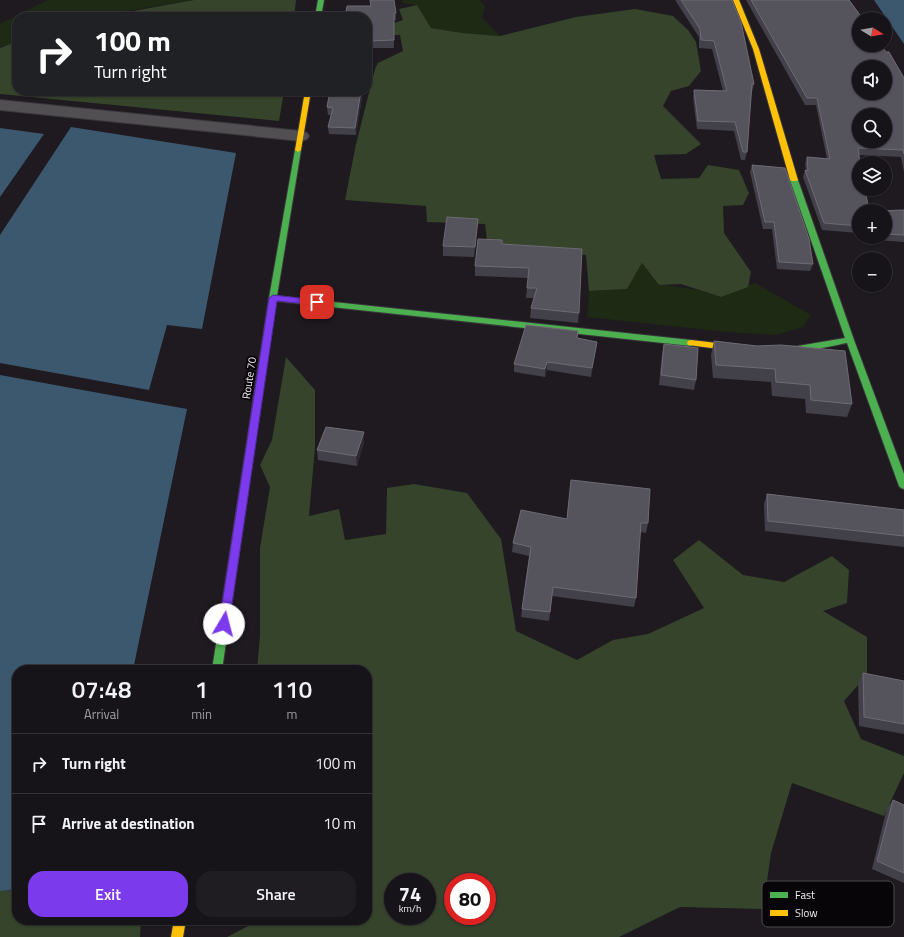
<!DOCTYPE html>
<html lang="en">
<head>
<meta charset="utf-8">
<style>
	body { margin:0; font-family:"Titillium Web",sans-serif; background:#1f1d21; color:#f1f3f6; height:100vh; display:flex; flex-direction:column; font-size:15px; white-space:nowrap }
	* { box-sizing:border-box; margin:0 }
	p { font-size:13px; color:#9e9ea2 }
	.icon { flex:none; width:22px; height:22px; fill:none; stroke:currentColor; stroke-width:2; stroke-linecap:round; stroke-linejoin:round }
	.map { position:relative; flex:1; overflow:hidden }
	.drawer { position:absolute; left:12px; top:665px; width:360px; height:260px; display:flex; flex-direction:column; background:#161418; border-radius:16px; box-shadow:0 1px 3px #0004,0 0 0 1px #353337 }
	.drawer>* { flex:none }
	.hud { position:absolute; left:12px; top:12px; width:360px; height:84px; border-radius:16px; box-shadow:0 1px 3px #0004,0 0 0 1px #353337; background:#202124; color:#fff; overflow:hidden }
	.needle { width:26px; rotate:101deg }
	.fabs { position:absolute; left:852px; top:12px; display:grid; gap:8px }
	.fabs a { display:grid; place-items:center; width:40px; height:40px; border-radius:50%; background:#161418; box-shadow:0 1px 3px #0004,0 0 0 1px #353337; font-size:20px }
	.speed { position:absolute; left:384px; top:873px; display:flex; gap:8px; font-size:20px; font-weight:700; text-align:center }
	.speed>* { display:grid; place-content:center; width:52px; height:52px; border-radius:50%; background:#161418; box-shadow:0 1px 3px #0004,0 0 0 1px #353337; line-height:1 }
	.speed small { font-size:10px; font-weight:400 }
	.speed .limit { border:6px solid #d22; background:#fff; color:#111 }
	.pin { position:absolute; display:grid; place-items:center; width:34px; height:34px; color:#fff; margin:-17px; border-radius:8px; box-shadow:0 2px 6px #0006 }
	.me { position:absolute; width:44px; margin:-22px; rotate:8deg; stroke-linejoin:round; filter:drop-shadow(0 0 3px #0008) }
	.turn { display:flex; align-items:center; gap:14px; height:84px; padding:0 16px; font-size:18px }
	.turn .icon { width:52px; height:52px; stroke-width:2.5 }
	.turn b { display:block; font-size:28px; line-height:34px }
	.eta { display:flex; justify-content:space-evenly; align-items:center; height:68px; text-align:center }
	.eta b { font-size:24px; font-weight:600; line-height:28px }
	.primary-button { display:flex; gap:8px; margin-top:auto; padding:8px 16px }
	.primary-button a { flex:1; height:46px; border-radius:16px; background:#7c3aed; color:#fff; font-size:16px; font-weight:600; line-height:46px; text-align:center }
	.primary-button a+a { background:#1f1d21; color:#f1f3f6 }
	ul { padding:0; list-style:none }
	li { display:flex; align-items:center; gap:12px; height:60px; padding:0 16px; border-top:1px solid #353337 }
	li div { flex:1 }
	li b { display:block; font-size:15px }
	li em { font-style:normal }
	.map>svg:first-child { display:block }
	.green { fill:#1e2a14 }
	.forest { fill:#35442a; fill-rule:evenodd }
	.water { fill:#3c586f }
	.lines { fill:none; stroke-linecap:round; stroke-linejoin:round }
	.street-casing { stroke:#3a373c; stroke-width:2 }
	.fast-casing { stroke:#3a373c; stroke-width:2 }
	.slow-casing { stroke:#3a373c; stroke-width:2 }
	.street { fill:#524f53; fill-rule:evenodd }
	.fast { fill:#4caf50; fill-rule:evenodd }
	.slow { fill:#ffc107; fill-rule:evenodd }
	.wall { fill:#424049 }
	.shaded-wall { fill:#2c2931 }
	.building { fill:#55535b; stroke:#6e6b74; fill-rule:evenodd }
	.route { fill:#7c3aed; stroke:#51269a }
	.labels { text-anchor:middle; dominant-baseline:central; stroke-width:4; stroke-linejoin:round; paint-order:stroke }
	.street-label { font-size:11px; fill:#f3eef5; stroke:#070508 }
	.key { fill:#070508; stroke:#4e4b4f; stroke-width:1 }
	.key-label { font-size:11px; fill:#f3eef5 }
</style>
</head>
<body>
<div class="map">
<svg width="904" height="937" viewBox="0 0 904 937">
	<rect width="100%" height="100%" fill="#1e1a20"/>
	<path class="green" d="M 48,0 L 194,0 L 88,17 L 17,17 L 17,41 L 0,47 L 0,24 Z
		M 403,0 L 479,0 L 485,6 L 482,18 L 500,36 L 462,33 L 431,28 L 417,5 L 402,3 Z
		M 642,263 L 653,277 L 665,285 L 698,290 L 721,297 L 755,283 L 811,315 L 803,327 L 776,335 L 727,332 L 587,317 L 589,291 L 627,289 Z"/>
	<path class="forest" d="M 194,0 L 296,0 L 294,17 L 86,17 L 133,11 Z
		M 417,5 L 431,28 L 462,33 L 500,36 L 576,17 L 635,9 L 673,16 L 688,30 L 696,42 L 701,71 L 689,86 L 671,91 L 663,106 L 701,144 L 686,154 L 654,155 L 661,179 L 699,178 L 708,165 L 739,170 L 749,193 L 743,205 L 723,206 L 724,233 L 751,272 L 748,287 L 721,297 L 681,284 L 659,285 L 642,263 L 627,289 L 589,291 L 586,255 L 530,250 L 487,241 L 485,224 L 427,222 L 426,206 L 345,200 L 356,144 L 375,69 L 378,63 L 403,51 L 400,35 L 387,35 L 386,26 L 403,20 L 399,9 Z
		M 17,41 L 17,91 L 284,91 L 279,121 L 0,94 L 0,48 Z
		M 286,357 L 315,390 L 315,447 L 309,516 L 339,509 L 345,540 L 386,534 L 387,488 L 414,484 L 467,493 L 501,539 L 516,631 L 577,660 L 613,640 L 648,634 L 704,608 L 673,560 L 699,540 L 743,575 L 784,582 L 832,556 L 849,570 L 847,603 L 823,611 L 867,637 L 867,675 L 844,701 L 861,739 L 904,756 L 904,773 L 884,816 L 792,783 L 771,853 L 763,909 L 680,907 L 619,937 L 227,937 L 260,920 L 367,920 L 367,670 L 257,670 L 260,636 L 260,548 L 270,487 L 260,465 L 272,440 ZM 393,882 L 427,882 L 427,916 L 393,916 ZM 453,882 L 487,882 L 487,916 L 453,916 Z
		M 0,891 L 17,891 L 17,920 L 141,920 L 140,937 L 0,937 Z"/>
	<path class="water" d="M 874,0 L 904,0 L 904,44 Z
		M 71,127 L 236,153 L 202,329 L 167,325 L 149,390 L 0,363 L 0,235 Z
		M 0,128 L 44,134 L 0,197 Z
		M 0,375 L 187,409 L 133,670 L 17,670 L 17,890 L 0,891 Z"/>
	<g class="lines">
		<g class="street-casing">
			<path id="street" d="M 0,100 L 301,131 L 307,133 L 309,136 L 307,139 L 301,141 L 0,110 Z"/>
		</g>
		<g class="fast-casing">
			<path id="fast" d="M 318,0 L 324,0 L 321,17 L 315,17 Z
				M 298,148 L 301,150 L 277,296 L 691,340 L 695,343 L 691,346 L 276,301 L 222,670 L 212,670 L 269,298 L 295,150 Z
				M 794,178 L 798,180 L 854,340 L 904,474 L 904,489 L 901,488 L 899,486 L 847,343 C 835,345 782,358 775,350 L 779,347 L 798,346 L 845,338 L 790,180 Z"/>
		</g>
		<g class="slow-casing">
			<path id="slow" d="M 733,0 L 739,0 L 759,49 L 798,180 L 796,181 L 792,181 L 790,180 L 753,49 Z
				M 305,91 L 311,91 L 301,150 L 298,152 L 295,150 Z
				M 691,340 L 743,346 L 747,349 L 743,352 L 688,345 L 687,343 L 688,341 Z
				M 174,920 L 186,920 L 183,937 L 171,937 Z"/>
		</g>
		<use href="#street" class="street"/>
		<use href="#fast" class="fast"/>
		<use href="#slow" class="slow"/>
	</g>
	<path class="wall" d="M 370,0 L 396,13 L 396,20 L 394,20 L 394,48 L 370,48 L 367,64 L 370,6 Z
		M 675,0 L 732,0 L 754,84 L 752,92 L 751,92 L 747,152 L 745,160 L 741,160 L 734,131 L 697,129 L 693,98 L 694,90 L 723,91 L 712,49 L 699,48 L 699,37 Z
		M 746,0 L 849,0 L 904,78 L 904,172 L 901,157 L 859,155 L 859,233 L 822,230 L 803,177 L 805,170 L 806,170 L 805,164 L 807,157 L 827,159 L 816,105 L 805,105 Z
		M 330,91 L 363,91 L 356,135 L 329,134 L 328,127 L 331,115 L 328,115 L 327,107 Z
		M 752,165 L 813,264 L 810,271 L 777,269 L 772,229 L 763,229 L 750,172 Z
		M 904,210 L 904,242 L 876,240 L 875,237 L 885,237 L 885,211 Z
		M 477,229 L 474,257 L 443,256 L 443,246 Z
		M 502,244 L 579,313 L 578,323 L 530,318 L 531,308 L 534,298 L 526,298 L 528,278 L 475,276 L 475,266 Z
		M 577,338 L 597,342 L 591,377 L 547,370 L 545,377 L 514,372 L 514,364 Z
		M 714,341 L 852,404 L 847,417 L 806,413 L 805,399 L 772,396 L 771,382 L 713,378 L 711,355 Z
		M 664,344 L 696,380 L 694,390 L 659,385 L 662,354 Z
		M 364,432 L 364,442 L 357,466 L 318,460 L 317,450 Z
		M 571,480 L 648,523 L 646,533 L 640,532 L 636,598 L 634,607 L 552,596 L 549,621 L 521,617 L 529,556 L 512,552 L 513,543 L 567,519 Z
		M 767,494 L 904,510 L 904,547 L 765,531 L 764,504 Z
		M 863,673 L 904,681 L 904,734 L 859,726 L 858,682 Z
		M 893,800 L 904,805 L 904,883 L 872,869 L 887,808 Z"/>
	<path class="shaded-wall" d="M 369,41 L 370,48 L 367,64 L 367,54 Z
		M 361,91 L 363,91 L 356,135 L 355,128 Z
		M 597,342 L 596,350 L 591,377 L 592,368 Z
		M 547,362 L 547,370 L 545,377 L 545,369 Z
		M 364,432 L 364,442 L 357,466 L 356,456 Z"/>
	<path class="building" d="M 370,0 L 394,0 L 396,13 L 394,13 L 394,40 L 369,41 L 367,54 L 367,17 L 345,17 L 347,6 L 371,6 Z
		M 681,0 L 732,0 L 741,22 L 754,84 L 752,84 L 747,152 L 743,152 L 735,122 L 698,121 L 694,90 L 727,91 L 714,41 L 701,40 L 700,29 Z
		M 751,0 L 849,0 L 863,19 L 859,19 L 859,45 L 881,45 L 886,52 L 889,52 L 904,78 L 904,154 L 903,150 L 858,148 L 860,163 L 859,163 L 859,189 L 865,189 L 869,211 L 859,211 L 859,226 L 824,223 L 805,170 L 808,171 L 807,157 L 830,159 L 817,98 L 807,98 ZM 859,67 L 885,67 L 885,93 L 859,93 ZM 859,115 L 885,115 L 885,141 L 859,141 Z
		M 330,91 L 361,91 L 355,128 L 328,127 L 333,108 L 327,107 Z
		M 752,165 L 785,168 L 809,239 L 813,264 L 779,262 L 774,222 L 765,222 Z
		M 904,210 L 904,235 L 885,234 L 885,211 L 874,211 Z
		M 447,217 L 478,219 L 475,247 L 443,246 Z
		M 478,239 L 502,240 L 502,244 L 582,249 L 579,313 L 531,308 L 537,288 L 527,288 L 529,268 L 475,266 Z
		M 526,325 L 578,331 L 577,338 L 597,342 L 592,368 L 547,362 L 545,369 L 514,364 Z
		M 714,341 L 757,346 L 781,345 L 845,351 L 852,404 L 811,400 L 810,385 L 776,382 L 775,369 L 716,365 Z
		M 664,344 L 698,348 L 696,380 L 661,375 Z
		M 326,427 L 364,432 L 356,456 L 317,450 Z
		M 571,480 L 650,489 L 648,523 L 641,523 L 636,598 L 553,587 L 550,612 L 522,609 L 531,547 L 513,543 L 521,510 L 567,519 Z
		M 767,494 L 904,510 L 904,536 L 768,521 Z
		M 863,673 L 904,681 L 904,724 L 864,717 Z
		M 893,800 L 904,805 L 904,873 L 877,861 Z"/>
	<path class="route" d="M 273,295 L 317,300 L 321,302 L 317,305 L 277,301 L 229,624 L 224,628 L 219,624 L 269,298 Z"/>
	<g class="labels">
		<g class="street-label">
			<text transform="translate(249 378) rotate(-81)">Route 70</text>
		</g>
	</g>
	<rect x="762" y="881" width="132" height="46" rx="6" class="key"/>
	<rect x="770" y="892" width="18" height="6" fill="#4caf50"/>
	<rect x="770" y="910" width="18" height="6" fill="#ffc107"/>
	<g class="key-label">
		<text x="795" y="899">Fast</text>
		<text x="795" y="917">Slow</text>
	</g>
</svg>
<div class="fabs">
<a><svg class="needle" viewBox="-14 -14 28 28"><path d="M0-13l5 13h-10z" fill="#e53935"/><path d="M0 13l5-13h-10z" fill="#9e9ea2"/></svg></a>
<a><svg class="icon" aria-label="sound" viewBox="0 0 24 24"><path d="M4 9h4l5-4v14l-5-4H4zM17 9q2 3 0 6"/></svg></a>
<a><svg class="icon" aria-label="search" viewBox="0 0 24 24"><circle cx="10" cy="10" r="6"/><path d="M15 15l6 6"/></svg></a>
<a><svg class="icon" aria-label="layers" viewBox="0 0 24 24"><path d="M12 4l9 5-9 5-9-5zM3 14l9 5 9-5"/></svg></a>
<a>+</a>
<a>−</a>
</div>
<div class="speed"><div>74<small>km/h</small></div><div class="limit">80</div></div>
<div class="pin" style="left:317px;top:302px;background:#d93025"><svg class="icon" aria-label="arrive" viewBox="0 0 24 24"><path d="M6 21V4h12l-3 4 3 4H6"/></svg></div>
<svg class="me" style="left:224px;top:624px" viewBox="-20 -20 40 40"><circle r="19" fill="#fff"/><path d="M0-13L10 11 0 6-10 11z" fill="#7c3aed"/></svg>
<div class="hud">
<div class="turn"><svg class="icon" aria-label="right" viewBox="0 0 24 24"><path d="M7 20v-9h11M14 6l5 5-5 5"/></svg><div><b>100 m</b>Turn right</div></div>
</div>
<section class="drawer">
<div class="eta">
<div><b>07:48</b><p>Arrival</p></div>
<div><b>1</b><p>min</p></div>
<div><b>110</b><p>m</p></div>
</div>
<ul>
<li><svg class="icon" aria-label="right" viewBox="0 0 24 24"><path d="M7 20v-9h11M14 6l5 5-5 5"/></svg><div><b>Turn right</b></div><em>100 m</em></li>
<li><svg class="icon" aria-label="arrive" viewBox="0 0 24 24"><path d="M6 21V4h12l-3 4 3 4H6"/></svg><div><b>Arrive at destination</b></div><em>10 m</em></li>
</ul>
<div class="primary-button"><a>Exit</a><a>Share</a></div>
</section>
</div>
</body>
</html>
